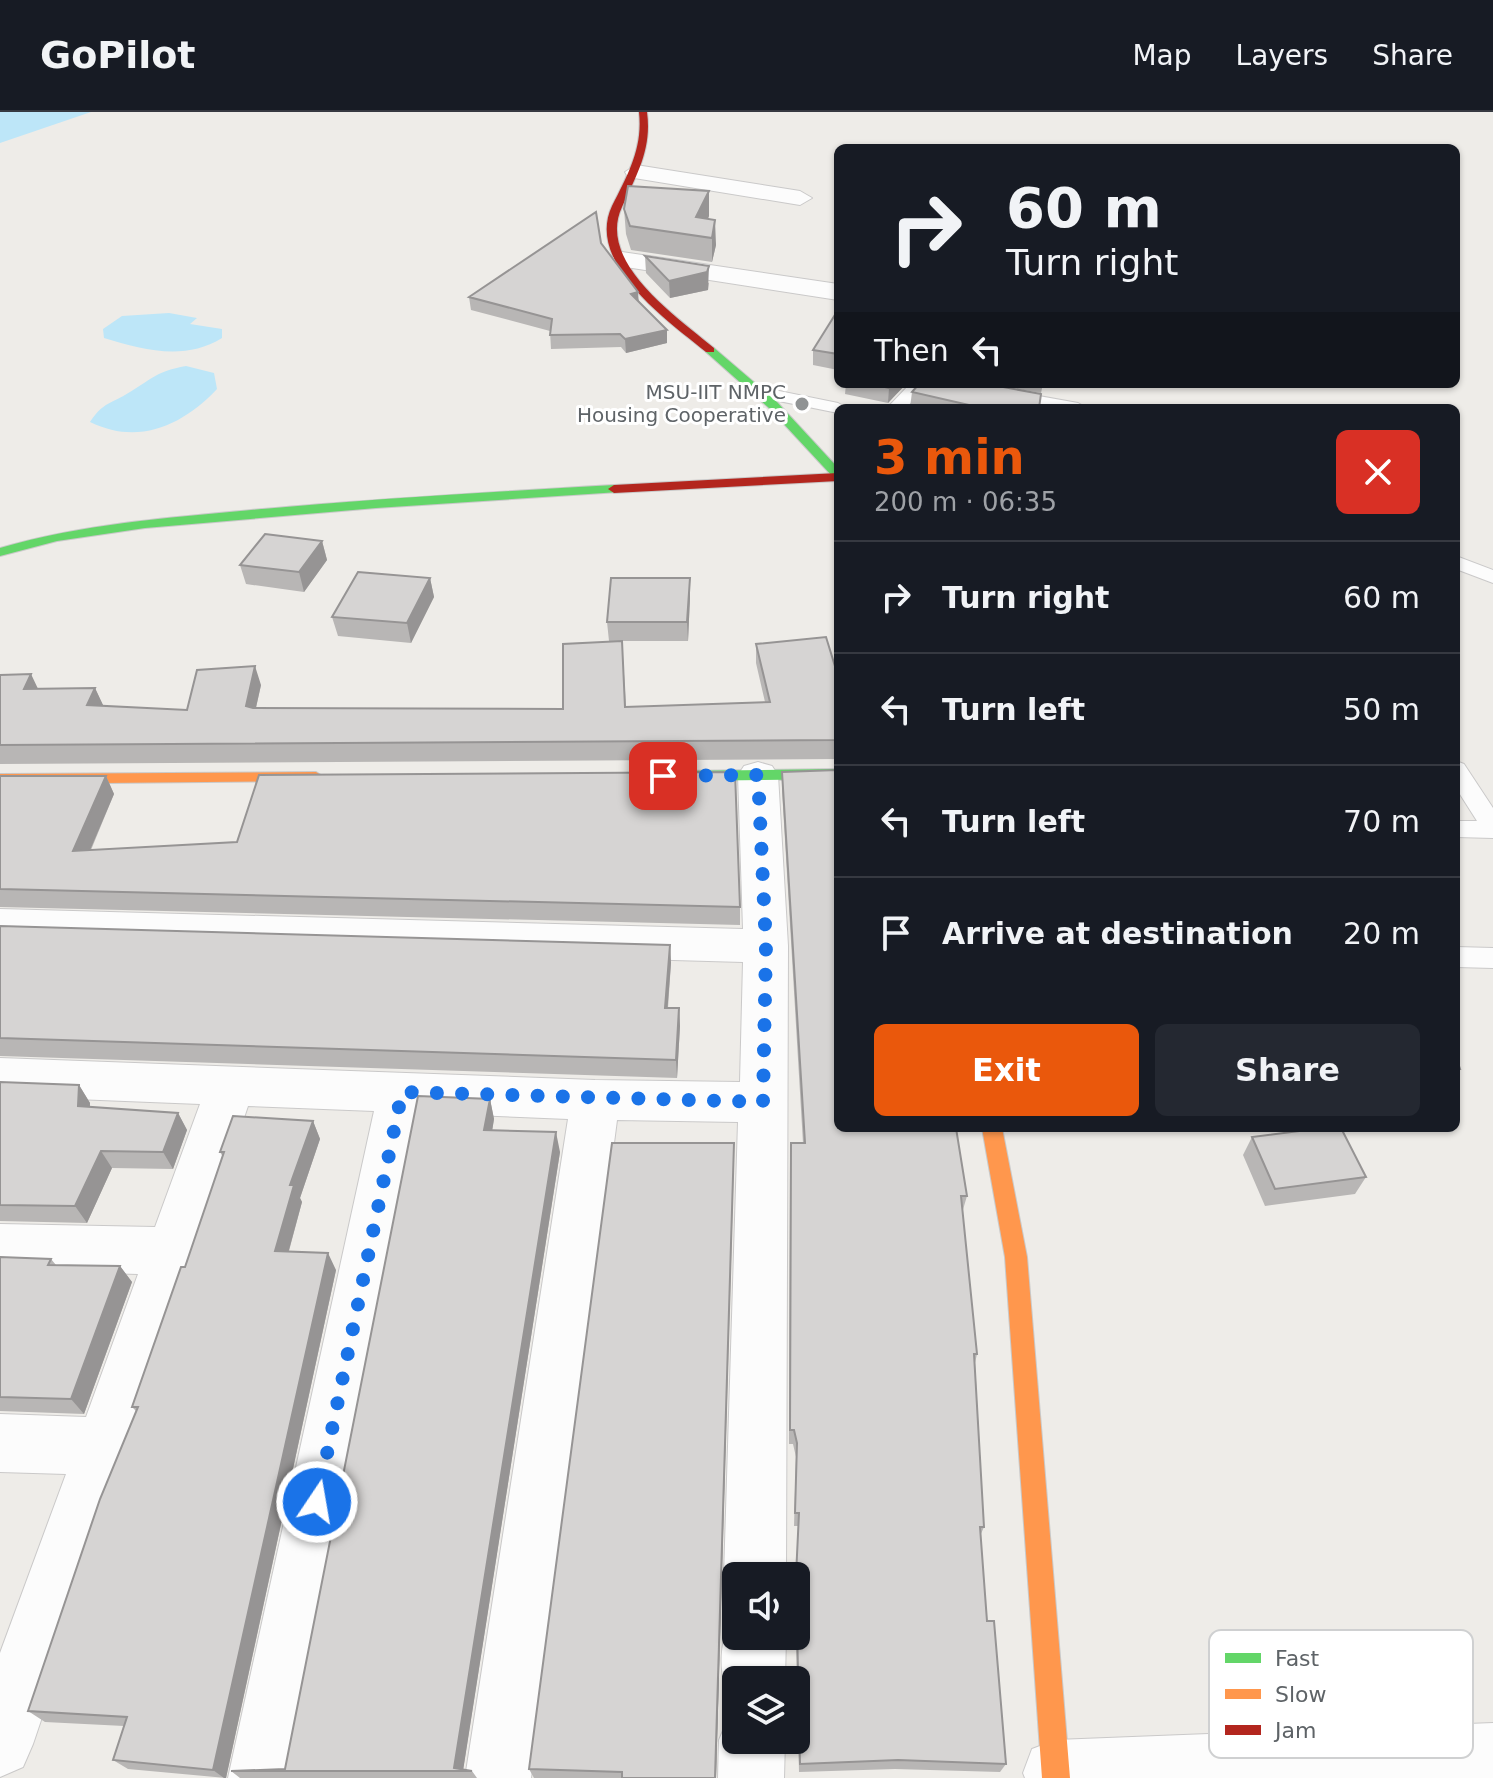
<!DOCTYPE html>
<html lang="en">
<head>
<meta charset="utf-8">
<style>
	body { margin:0; font-family:"DejaVu Sans",sans-serif; background:#242831; color:#f1f3f6; height:100vh; display:flex; flex-direction:column; font-size:30px; white-space:nowrap }
	* { box-sizing:border-box; margin:0 }
	p { font-size:26px; color:#9ea1a6 }
	.icon { flex:none; width:44px; height:44px; fill:none; stroke:currentColor; stroke-width:2; stroke-linecap:round; stroke-linejoin:round }
	.map { position:relative; flex:1; overflow:hidden }
	.drawer { position:absolute; left:834px; top:292px; width:626px; height:728px; display:flex; flex-direction:column; background:#171b24; border-radius:12px; box-shadow:0 2px 6px #0004 }
	.drawer>* { flex:none }
	.hud { position:absolute; left:834px; top:32px; width:626px; height:244px; border-radius:12px; box-shadow:0 2px 6px #0004; background:#171b24; color:#f1f3f6; overflow:hidden }
	.buttons { position:absolute; left:722px; top:1450px; display:grid; gap:16px }
	.buttons a { display:grid; place-items:center; width:88px; height:88px; border-radius:12px; background:#171b24; box-shadow:0 2px 6px #0004; font-size:40px }
	.pin { position:absolute; display:grid; place-items:center; width:68px; height:68px; color:#fff; margin:-34px; border-radius:16px; box-shadow:0 4px 12px #0006 }
	.me { position:absolute; width:88px; margin:-44px; rotate:12deg; stroke-linejoin:round; filter:drop-shadow(0 0 6px #0008) }
	.turn { display:flex; align-items:center; gap:28px; height:168px; padding:0 40px; font-size:36px }
	.turn .icon { width:104px; height:104px; stroke-width:2.5 }
	.turn b { display:block; font-size:56px; line-height:68px }
	.then { display:flex; align-items:center; height:76px; padding:0 40px; background:#0003; gap:16px; font-size:30px }
	.round { display:grid; place-items:center; flex:none; width:84px; height:84px; border-radius:12px; background:#242831 }
	.summary { display:flex; align-items:center; justify-content:space-between; height:136px; padding:0 40px }
	h1 { font-size:48px; font-weight:700; line-height:60px; color:#ea580c }
	.primary-button { display:flex; gap:16px; margin-top:auto; padding:16px 40px }
	.primary-button a { flex:1; height:92px; border-radius:12px; background:#ea580c; color:#fff; font-size:32px; font-weight:700; line-height:92px; text-align:center }
	.primary-button a+a { background:#242831; color:#f1f3f6 }
	ul { padding:0; list-style:none }
	li { display:flex; align-items:center; gap:24px; height:112px; padding:0 40px; border-top:2px solid #363941 }
	li div { flex:1 }
	li b { display:block; font-size:30px }
	li em { font-style:normal }
	header { display:flex; align-items:center; gap:48px; box-sizing:border-box; height:112px; padding:0 40px; background:#171b24; border-bottom:2px solid #363941 }
	header strong { font-size:38px }
	nav { display:flex; gap:44px; margin-inline-start:auto; font-size:28px }
	.map>svg:first-child { display:block }
	.water { fill:#bde6f8 }
	.lines { fill:none; stroke-linecap:round; stroke-linejoin:round }
	.lane-casing { stroke:#cac9c9; stroke-width:2 }
	.street-casing { stroke:#cac9c9; stroke-width:2 }
	.fast-casing { stroke:#c9c9c9; stroke-width:2 }
	.slow-casing { stroke:#c9c9c9; stroke-width:2 }
	.jam-casing { stroke:#c9c9c9; stroke-width:2 }
	.lane { fill:#fcfcfc; fill-rule:evenodd }
	.street { fill:#fcfcfc; fill-rule:evenodd }
	.fast { fill:#63d668; fill-rule:evenodd }
	.slow { fill:#ff974d; fill-rule:evenodd }
	.jam { fill:#b3261e; fill-rule:evenodd }
	.wall { fill:#b8b6b5 }
	.shaded-wall { fill:#969494 }
	.building { fill:#d6d4d3; stroke:#969494; stroke-width:2 }
	.route { stroke:#1a73e8; stroke-width:14; stroke-dasharray:0 25.2 }
	.poi-dot { fill:#909394; stroke:#fff; stroke-width:3 }
	.labels { text-anchor:middle; dominant-baseline:central; stroke-width:6; stroke-linejoin:round; paint-order:stroke }
	.far-poi-label { font-size:20px; fill:#5e6367; stroke:#fff; text-anchor:end }
	.key { fill:#fff; stroke:#cfd0d1; stroke-width:2 }
	.key-label { font-size:22px; fill:#5e6367 }
</style>
</head>
<body>
<header>
<strong>GoPilot</strong>
<nav><a>Map</a><a>Layers</a><a>Share</a></nav>
</header>
<div class="map">
<svg width="1493" height="1666" viewBox="0 0 1493 1666">
	<rect width="100%" height="100%" fill="#eeece8"/>
	<path class="water" d="M 0,0 L 91,0 L 0,31 Z
		M 169,201 L 197,206 L 190,212 L 222,217 L 222,226 C 185,249 143,238 104,226 L 103,217 L 122,204 Z
		M 186,254 L 214,261 L 217,277 C 183,313 139,334 90,310 C 103,290 111,292 130,280 C 155,265 155,260 186,254 Z"/>
	<g class="lines">
		<g class="lane-casing">
			<path id="lane" d="M 910,272 L 928,272 L 906,296 L 887,296 Z
				M 936,272 L 972,272 L 1078,291 L 1087,296 L 1049,296 L 944,277 Z
				M 760,275 L 838,291 L 847,296 L 838,296 L 838,301 L 754,284 L 754,276 Z
				M 1456,444 L 1493,458 L 1493,471 L 1456,457 Z
				M 1456,649 L 1464,652 L 1493,696 L 1493,726 L 1456,725 L 1456,709 L 1477,709 L 1456,676 Z
				M 1456,835 L 1493,836 L 1493,856 L 1456,855 Z"/>
		</g>
		<g class="street-casing">
			<path id="street" d="M 636,53 L 800,79 L 812,86 L 800,93 L 628,65 L 625,60 Z
				M 622,140 L 838,172 L 838,188 L 613,153 L 609,148 Z
				M 758,650 L 772,654 L 778,663 L 788,834 L 786,1464 L 736,1464 L 736,1487 L 724,1464 L 738,1010 L 617,1008 L 531,1666 L 465,1666 L 568,1007 L 422,1001 L 294,1666 L 228,1666 L 374,999 L 248,994 L 33,1632 L 23,1655 L 0,1665 L 0,1541 L 66,1362 L 0,1360 L 0,1302 L 86,1305 L 138,1162 L 0,1158 L 0,1112 L 155,1115 L 200,992 L 0,984 L 0,946 L 595,968 L 740,970 L 743,850 L 0,829 L 0,797 L 743,817 L 738,663 L 744,654 Z
				M 736,1500 L 736,1524 L 786,1524 L 785,1568 L 736,1568 L 736,1593 L 730,1591 C 718,1560 719,1532 732,1502 Z
				M 736,1602 L 736,1628 L 785,1628 L 784,1666 L 718,1666 L 719,1628 L 729,1605 Z
				M 1493,1611 L 1493,1666 L 1025,1666 L 1023,1661 L 1032,1637 L 1056,1628 Z"/>
		</g>
		<g class="fast-casing">
			<path id="fast" d="M 706,236 L 714,236 L 777,290 L 838,356 L 838,367 L 834,366 L 769,296 L 706,240 Z
				M 614,373 L 620,377 L 619,380 L 376,396 L 145,416 L 57,429 L 0,444 L 0,436 C 82,412 166,406 251,398 C 372,387 493,380 614,373 Z
				M 838,657 L 838,667 L 676,669 L 668,664 L 676,659 Z"/>
		</g>
		<g class="slow-casing">
			<path id="slow" d="M 316,660 L 324,665 L 322,669 L 0,672 L 0,662 Z
				M 982,1016 L 1002,1016 L 1027,1145 L 1070,1666 L 1042,1666 L 1005,1145 Z"/>
		</g>
		<g class="jam-casing">
			<path id="jam" d="M 639,0 L 647,0 C 652,37 637,62 622,95 C 596,150 677,205 714,236 L 714,240 L 706,240 C 668,209 585,151 612,94 C 628,62 643,36 639,0 Z
				M 838,361 L 838,369 L 614,381 L 608,377 L 614,373 Z"/>
		</g>
		<use href="#lane" class="lane"/>
		<use href="#street" class="street"/>
		<use href="#fast" class="fast"/>
		<use href="#slow" class="slow"/>
		<use href="#jam" class="jam"/>
	</g>
	<path class="wall" d="M 624,97 L 709,104 L 708,107 L 716,133 L 712,150 L 631,138 L 626,122 Z
		M 601,131 L 667,231 L 626,241 L 621,235 L 551,237 L 550,219 L 471,198 L 469,185 Z
		M 645,144 L 709,171 L 708,178 L 670,186 L 646,161 Z
		M 838,198 L 838,258 L 813,253 L 813,238 Z
		M 846,272 L 906,272 L 888,291 L 845,282 Z
		M 989,272 L 1043,272 L 1041,281 Z
		M 912,280 L 1039,296 L 910,296 Z
		M 322,429 L 327,448 L 304,480 L 246,472 L 240,453 Z
		M 430,466 L 434,485 L 411,531 L 338,524 L 332,505 Z
		M 690,485 L 688,529 L 622,529 L 626,595 L 765,590 L 756,551 L 756,532 L 838,564 L 838,647 L 0,652 L 0,563 L 38,577 L 95,576 L 103,594 L 187,598 L 261,573 L 256,596 L 563,597 L 609,529 L 607,510 Z
		M 782,660 L 967,1084 L 962,1101 L 977,1242 L 975,1251 L 984,1415 L 980,1424 L 987,1509 L 1006,1652 L 1000,1660 L 895,1657 L 799,1660 L 796,1525 L 793,1524 L 796,1524 L 796,1464 L 798,1414 L 794,1414 L 796,1345 L 793,1332 L 789,1332 L 790,1049 L 791,1031 L 803,1031 L 782,678 Z
		M 0,664 L 106,664 L 114,682 L 91,738 L 740,795 L 740,813 L 0,795 Z
		M 0,814 L 670,833 L 671,851 L 668,896 L 679,896 L 680,914 L 677,966 L 0,944 Z
		M 0,970 L 79,973 L 90,991 L 90,995 L 178,1001 L 187,1018 L 173,1057 L 112,1056 L 87,1111 L 0,1109 Z
		M 490,987 L 494,1007 L 492,1019 L 560,1040 L 463,1658 L 472,1659 L 477,1666 L 240,1666 L 231,1659 L 285,1657 Z
		M 313,1009 L 320,1027 L 300,1086 L 302,1090 L 289,1139 L 336,1158 L 226,1666 L 128,1657 L 113,1648 L 124,1614 L 45,1610 L 28,1599 L 136,1299 L 132,1295 L 185,1155 L 223,1045 L 220,1040 Z
		M 1252,1025 L 1366,1065 L 1355,1082 L 1265,1094 L 1243,1043 Z
		M 734,1049 L 716,1666 L 534,1666 L 529,1657 Z
		M 0,1145 L 51,1147 L 56,1153 L 120,1154 L 132,1170 L 84,1302 L 0,1299 Z"/>
	<path class="shaded-wall" d="M 709,79 L 709,104 L 700,124 L 696,105 Z
		M 715,108 L 716,133 L 712,150 L 712,126 Z
		M 709,154 L 708,178 L 670,186 L 669,169 Z
		M 638,180 L 639,193 L 631,182 Z
		M 667,218 L 667,231 L 626,241 L 625,227 Z
		M 892,272 L 906,272 L 888,291 L 889,276 Z
		M 322,429 L 327,448 L 304,480 L 299,460 Z
		M 430,466 L 434,485 L 411,531 L 407,511 Z
		M 690,466 L 690,485 L 688,529 L 687,510 Z
		M 255,554 L 261,573 L 252,613 L 246,594 Z
		M 31,562 L 40,581 L 24,577 Z
		M 95,576 L 104,595 L 87,593 Z
		M 106,664 L 114,682 L 82,757 L 73,739 Z
		M 670,833 L 671,851 L 666,915 L 665,896 Z
		M 679,896 L 680,914 L 677,966 L 676,948 Z
		M 79,973 L 90,991 L 89,1011 L 78,994 Z
		M 490,987 L 494,1007 L 489,1038 L 484,1018 Z
		M 178,1001 L 187,1018 L 173,1057 L 163,1040 Z
		M 313,1009 L 320,1027 L 300,1086 L 302,1090 L 284,1156 L 275,1139 L 290,1073 Z
		M 556,1020 L 560,1040 L 463,1659 L 454,1656 Z
		M 734,1031 L 716,1666 L 715,1666 Z
		M 101,1039 L 112,1056 L 87,1111 L 75,1094 Z
		M 328,1141 L 336,1158 L 226,1666 L 224,1666 L 213,1658 Z
		M 120,1154 L 132,1170 L 84,1302 L 71,1287 Z"/>
	<path class="building" d="M 628,74 L 709,79 L 696,105 L 715,108 L 712,126 L 630,114 L 624,97 Z
		M 596,100 L 601,131 L 638,180 L 631,182 L 667,218 L 625,227 L 620,222 L 550,223 L 552,207 L 469,185 Z
		M 645,144 L 709,154 L 707,160 L 669,169 Z
		M 838,198 L 838,242 L 813,238 Z
		M 873,272 L 892,272 L 889,276 Z
		M 919,272 L 987,272 L 1041,282 L 1039,296 L 982,296 L 912,280 Z
		M 265,422 L 322,429 L 299,460 L 240,453 Z
		M 358,460 L 430,466 L 407,511 L 332,505 Z
		M 611,466 L 690,466 L 687,510 L 607,510 Z
		M 826,525 L 838,564 L 838,628 L 0,633 L 0,563 L 31,562 L 24,577 L 95,576 L 87,593 L 187,598 L 197,558 L 255,554 L 246,594 L 253,596 L 563,597 L 563,532 L 622,529 L 625,595 L 770,590 L 756,532 Z
		M 838,658 L 838,1016 L 956,1016 L 967,1084 L 961,1084 L 977,1242 L 974,1242 L 984,1415 L 980,1415 L 987,1509 L 994,1509 L 1006,1652 L 898,1648 L 800,1652 L 797,1513 L 796,1513 L 796,1464 L 799,1401 L 795,1401 L 797,1331 L 794,1318 L 790,1318 L 791,1031 L 805,1031 L 782,660 Z
		M 735,660 L 740,795 L 0,777 L 0,664 L 106,664 L 73,739 L 237,730 L 259,663 Z
		M 0,814 L 670,833 L 665,896 L 679,896 L 676,948 L 0,926 Z
		M 1456,945 L 1460,957 L 1456,957 Z
		M 0,970 L 79,973 L 78,994 L 178,1001 L 163,1040 L 101,1039 L 75,1094 L 0,1093 Z
		M 418,984 L 490,987 L 484,1018 L 556,1020 L 454,1656 L 472,1659 L 231,1659 L 285,1657 Z
		M 233,1004 L 313,1009 L 290,1073 L 294,1073 L 275,1139 L 328,1141 L 213,1658 L 113,1648 L 127,1605 L 28,1599 L 100,1387 L 138,1295 L 132,1295 L 181,1155 L 185,1155 L 224,1040 L 220,1040 Z
		M 1323,1016 L 1341,1016 L 1366,1065 L 1275,1077 L 1252,1025 Z
		M 612,1031 L 734,1031 L 715,1666 L 622,1666 L 622,1660 L 529,1657 Z
		M 0,1145 L 51,1147 L 48,1153 L 120,1154 L 71,1287 L 0,1285 Z"/>
	<g class="lines">
		<path class="route" d="M 317,1390 L 402,980 L 763,990 L 766,834 L 758,663 L 663,664"/>
	</g>
	<circle class="poi-dot" cx="802" cy="292" r="8"/>
	<g class="labels">
		<g class="far-poi-label">
			<text x="786" y="280">MSU-IIT NMPC<tspan x="786" dy="23">Housing Cooperative</tspan></text>
		</g>
	</g>
	<rect x="1209" y="1518" width="264" height="128" rx="12" class="key"/>
	<rect x="1225" y="1541" width="36" height="10" fill="#63d668"/>
	<rect x="1225" y="1577" width="36" height="10" fill="#ff974d"/>
	<rect x="1225" y="1613" width="36" height="10" fill="#b3261e"/>
	<g class="key-label">
		<text x="1275" y="1554">Fast</text>
		<text x="1275" y="1590">Slow</text>
		<text x="1275" y="1626">Jam</text>
	</g>
</svg>
<div class="buttons">
<a><svg class="icon" aria-label="sound" viewBox="0 0 24 24"><path d="M4 9h4l5-4v14l-5-4H4zM17 9q2 3 0 6"/></svg></a>
<a><svg class="icon" aria-label="layers" viewBox="0 0 24 24"><path d="M12 4l9 5-9 5-9-5zM3 14l9 5 9-5"/></svg></a>
</div>
<div class="pin" style="left:663px;top:664px;background:#d93025"><svg class="icon" aria-label="arrive" viewBox="0 0 24 24"><path d="M6 21V4h12l-3 4 3 4H6"/></svg></div>
<svg class="me" style="left:317px;top:1390px" viewBox="-20 -20 40 40"><circle r="17" fill="#1a73e8" stroke="#fff" stroke-width="3"/><path d="M0-11L8 9 0 5-8 9z" fill="#fff"/></svg>
<div class="hud">
<div class="turn"><svg class="icon" aria-label="right" viewBox="0 0 24 24"><path d="M7 20v-9h11M14 6l5 5-5 5"/></svg><div><b>60 m</b>Turn right</div></div>
<div class="then">Then<svg class="icon" aria-label="left" viewBox="0 0 24 24"><path d="M17 20v-9H6M10 6l-5 5 5 5"/></svg></div>
</div>
<section class="drawer">
<div class="summary"><div><h1>3 min</h1><p>200 m · 06:35</p></div><a class="round" style="background:#d93025;color:#fff"><svg class="icon" aria-label="close" viewBox="0 0 24 24"><path d="M6 6l12 12M18 6L6 18"/></svg></a></div>
<ul>
<li><svg class="icon" aria-label="right" viewBox="0 0 24 24"><path d="M7 20v-9h11M14 6l5 5-5 5"/></svg><div><b>Turn right</b></div><em>60 m</em></li>
<li><svg class="icon" aria-label="left" viewBox="0 0 24 24"><path d="M17 20v-9H6M10 6l-5 5 5 5"/></svg><div><b>Turn left</b></div><em>50 m</em></li>
<li><svg class="icon" aria-label="left" viewBox="0 0 24 24"><path d="M17 20v-9H6M10 6l-5 5 5 5"/></svg><div><b>Turn left</b></div><em>70 m</em></li>
<li><svg class="icon" aria-label="arrive" viewBox="0 0 24 24"><path d="M6 21V4h12l-3 4 3 4H6"/></svg><div><b>Arrive at destination</b></div><em>20 m</em></li>
</ul>
<div class="primary-button"><a>Exit</a><a>Share</a></div>
</section>
</div>
</body>
</html>
